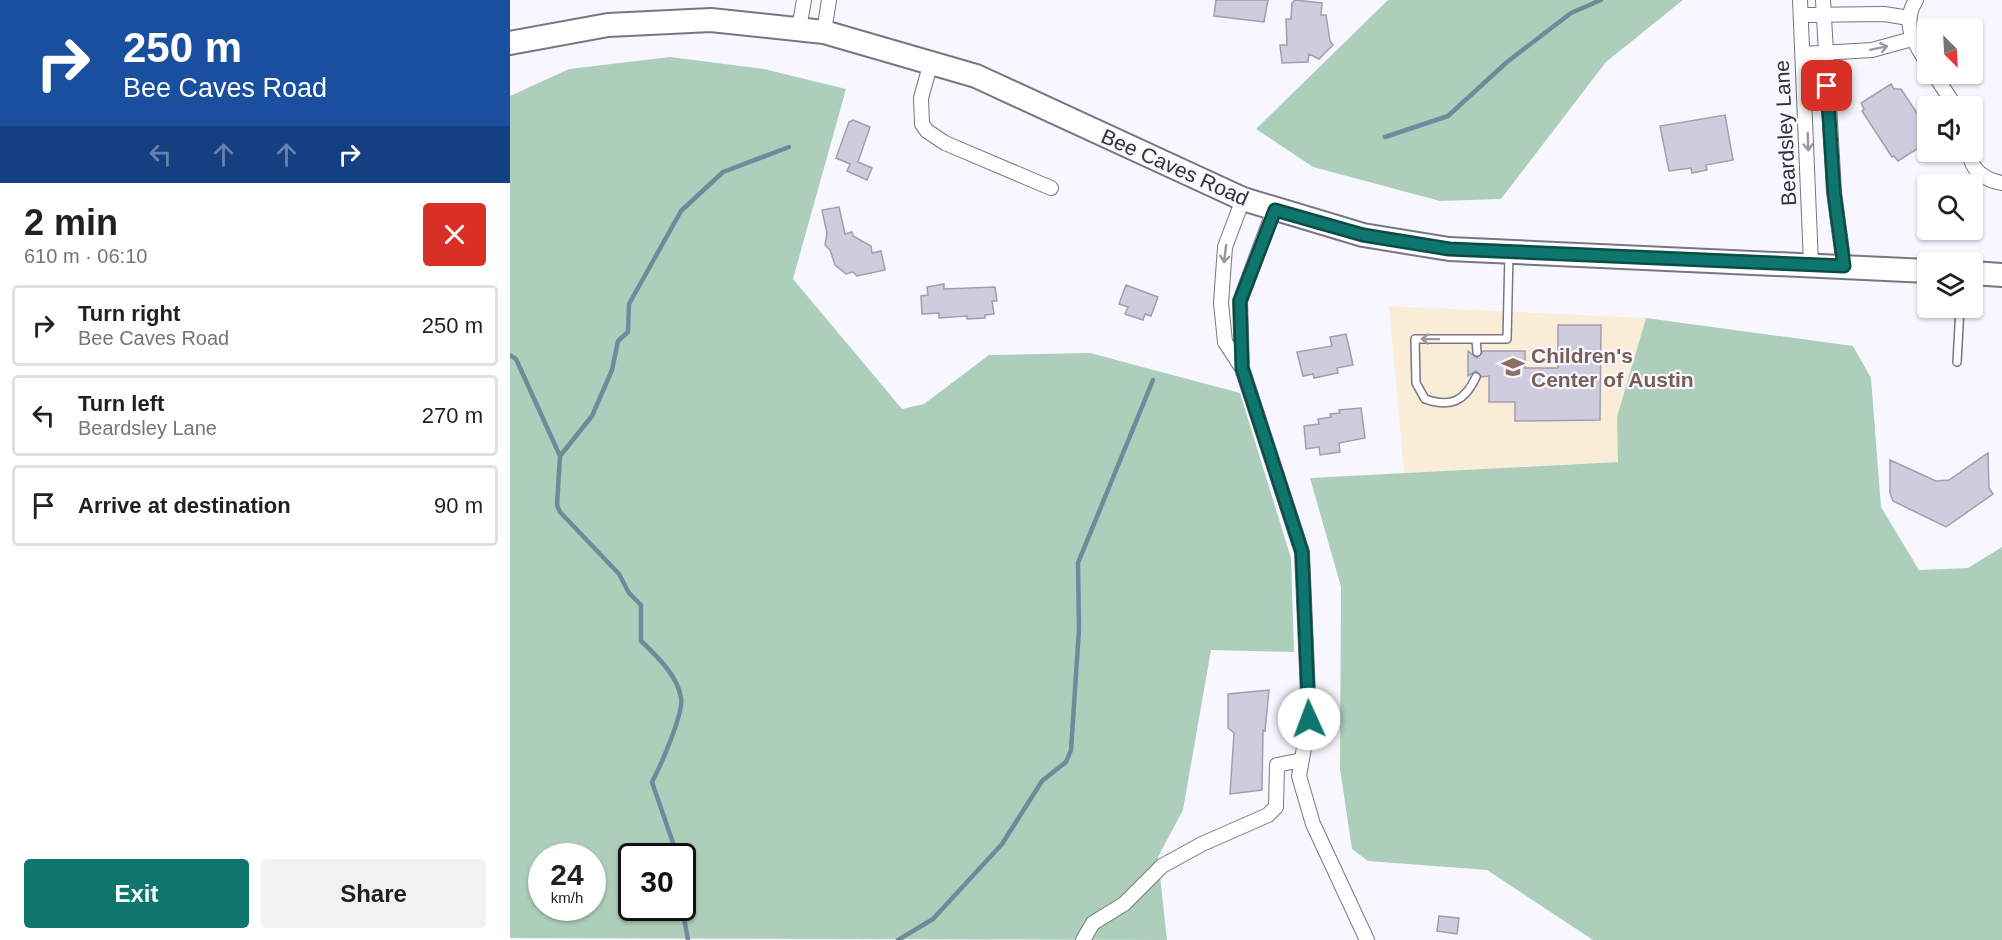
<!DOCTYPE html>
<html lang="en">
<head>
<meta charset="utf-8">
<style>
	body { margin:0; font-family:Arial,sans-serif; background:#f2f2f2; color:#202124; height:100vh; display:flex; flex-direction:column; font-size:22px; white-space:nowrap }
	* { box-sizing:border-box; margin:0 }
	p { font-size:20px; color:#757577 }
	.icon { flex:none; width:33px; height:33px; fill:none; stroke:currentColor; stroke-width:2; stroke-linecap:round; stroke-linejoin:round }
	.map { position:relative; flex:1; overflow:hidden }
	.panel { display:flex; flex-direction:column; background:#fff; width:510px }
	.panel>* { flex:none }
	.top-card { background:#1a4fa0; color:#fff; overflow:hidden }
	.needle { width:39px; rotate:156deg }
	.controls { position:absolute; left:1407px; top:18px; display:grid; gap:12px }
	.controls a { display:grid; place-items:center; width:66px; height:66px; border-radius:6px; background:#fff; box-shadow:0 2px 4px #0004; font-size:30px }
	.speed { position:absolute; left:18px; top:843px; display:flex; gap:12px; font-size:30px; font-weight:700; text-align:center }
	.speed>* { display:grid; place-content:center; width:78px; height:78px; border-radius:50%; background:#fff; box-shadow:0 2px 4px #0004; line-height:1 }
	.speed small { font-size:15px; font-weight:400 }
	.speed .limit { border:3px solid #111; border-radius:9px; background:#fff; color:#111 }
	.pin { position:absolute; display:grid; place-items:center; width:51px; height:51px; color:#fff; margin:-26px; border-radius:12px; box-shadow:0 3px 9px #0006 }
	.me { position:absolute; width:66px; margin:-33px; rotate:358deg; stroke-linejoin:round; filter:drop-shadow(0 0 4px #0008) }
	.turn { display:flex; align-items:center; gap:21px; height:126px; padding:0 24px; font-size:27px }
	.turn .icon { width:78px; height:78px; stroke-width:2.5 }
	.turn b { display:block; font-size:42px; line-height:51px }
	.lanes { display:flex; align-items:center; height:57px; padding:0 24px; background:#0003; justify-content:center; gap:30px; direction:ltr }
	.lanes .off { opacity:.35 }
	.round { display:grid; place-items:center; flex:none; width:63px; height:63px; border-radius:6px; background:#f2f2f2 }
	.overview { display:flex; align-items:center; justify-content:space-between; height:102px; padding:0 24px }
	h1 { font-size:36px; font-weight:800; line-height:45px }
	.action { display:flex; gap:12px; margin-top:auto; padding:12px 24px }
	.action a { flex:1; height:69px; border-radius:6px; background:#0f766e; color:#fff; font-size:24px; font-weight:800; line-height:69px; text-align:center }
	.action a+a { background:#f2f2f2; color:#202124 }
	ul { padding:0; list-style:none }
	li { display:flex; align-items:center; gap:18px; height:81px; margin:0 12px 9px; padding:0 12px; border:3px solid #e0e0e0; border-radius:6px }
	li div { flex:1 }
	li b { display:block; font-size:22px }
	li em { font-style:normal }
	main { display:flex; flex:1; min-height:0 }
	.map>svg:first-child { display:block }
	.education { fill:#f9edd8 }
	.green { fill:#aecebc; fill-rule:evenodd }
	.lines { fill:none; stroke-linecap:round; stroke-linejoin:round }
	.stream { stroke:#708a9b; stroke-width:4.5 }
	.building { fill:#cfccdd; stroke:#a19eaf; stroke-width:1.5 }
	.lane-casing { stroke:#787585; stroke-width:10 }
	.street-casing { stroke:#787585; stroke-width:16 }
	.primary-casing { stroke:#787585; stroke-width:26 }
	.lane { stroke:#fff; stroke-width:7 }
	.street { stroke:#fff; stroke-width:14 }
	.primary { stroke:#fff; stroke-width:22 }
	.oneway { stroke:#98989c }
	.route-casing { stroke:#0a4d48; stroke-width:15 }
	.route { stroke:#0f766e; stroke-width:10 }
	.labels { text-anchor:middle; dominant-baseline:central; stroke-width:4.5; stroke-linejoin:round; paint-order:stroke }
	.street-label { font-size:21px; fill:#323138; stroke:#f8f7ff }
	.education-label { font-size:21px; font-weight:bold; fill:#785e54; stroke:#f8f7ff; text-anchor:start }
</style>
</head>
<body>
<main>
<section class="panel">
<div class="top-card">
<div class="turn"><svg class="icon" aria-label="right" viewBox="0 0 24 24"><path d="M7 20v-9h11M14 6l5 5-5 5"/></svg><div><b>250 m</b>Bee Caves Road</div></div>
<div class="lanes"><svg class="icon off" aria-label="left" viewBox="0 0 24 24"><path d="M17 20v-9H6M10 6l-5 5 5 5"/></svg><svg class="icon off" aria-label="ahead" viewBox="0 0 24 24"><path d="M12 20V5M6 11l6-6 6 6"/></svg><svg class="icon off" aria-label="ahead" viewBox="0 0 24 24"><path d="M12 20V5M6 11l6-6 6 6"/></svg><svg class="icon" aria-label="right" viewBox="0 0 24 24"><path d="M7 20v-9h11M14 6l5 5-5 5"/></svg></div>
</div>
<div class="overview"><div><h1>2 min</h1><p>610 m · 06:10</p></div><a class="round" style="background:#d93025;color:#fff"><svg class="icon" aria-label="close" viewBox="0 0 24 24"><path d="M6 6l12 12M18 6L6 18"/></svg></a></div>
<ul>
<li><svg class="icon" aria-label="right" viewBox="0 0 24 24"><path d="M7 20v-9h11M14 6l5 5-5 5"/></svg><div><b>Turn right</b><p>Bee Caves Road</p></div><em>250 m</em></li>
<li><svg class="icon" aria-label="left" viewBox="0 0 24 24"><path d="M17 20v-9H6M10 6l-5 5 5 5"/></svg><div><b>Turn left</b><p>Beardsley Lane</p></div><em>270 m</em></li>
<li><svg class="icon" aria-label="arrive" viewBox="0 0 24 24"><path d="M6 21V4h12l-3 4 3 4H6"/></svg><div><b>Arrive at destination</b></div><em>90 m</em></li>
</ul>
<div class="action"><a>Exit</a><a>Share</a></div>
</section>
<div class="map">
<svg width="1492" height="940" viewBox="0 0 1492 940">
	<rect width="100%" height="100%" fill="#f8f7ff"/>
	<path class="education" d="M 879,306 L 1136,318 L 1107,417 L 1109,462 L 894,473 Z"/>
	<path class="green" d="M 878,0 L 1173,0 L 1096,62 L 991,199 L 930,201 L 803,167 L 746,129 Z
		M 160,57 L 254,69 L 336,89 L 283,279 L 392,409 L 414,404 L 479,355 L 580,353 L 730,393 L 781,558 L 784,652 L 701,650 L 673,810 L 648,857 L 657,940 L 0,938 L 0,96 L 59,69 ZM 32,856 L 82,856 L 82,908 L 32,908 ZM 122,856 L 172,856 L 172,908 L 122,908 Z
		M 1136,318 L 1343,346 L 1361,378 L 1371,507 L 1409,570 L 1458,568 L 1492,547 L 1492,940 L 1083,940 L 977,870 L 858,861 L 842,849 L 830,769 L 831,587 L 800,478 L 1108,462 L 1107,417 Z"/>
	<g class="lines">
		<path class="stream" d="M 875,137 L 938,116 L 997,62 L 1061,13 L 1091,0
			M 0,355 L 6,359 L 50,456
			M 163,856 L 163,843 L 142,782 C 150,767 174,713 171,698 C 168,676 146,655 131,641 L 131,605 L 119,593 L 109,574 L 50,512 L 47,505 L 50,456 L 82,416 L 102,370 L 108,341 L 118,332 L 119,304 L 171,211 L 213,172 L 279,147
			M 168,908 L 174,918 L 178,940
			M 388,940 L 423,919 L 492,844 L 532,781 L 556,762 L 561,750 L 569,629 L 568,563 L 643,380"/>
	</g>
	<path class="building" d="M 706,0 L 758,0 L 754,22 L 704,16 Z
		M 785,0 L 812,3 L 811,15 L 816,15 L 820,41 L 823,45 L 809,59 L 799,54 L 798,62 L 772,63 L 770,45 L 777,45 L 776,19 L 781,19 L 782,3 Z
		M 1381,84 L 1384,89 L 1391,89 L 1418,130 L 1418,142 L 1388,161 L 1384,156 L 1382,157 L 1352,111 L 1354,109 L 1351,103 Z
		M 1215,115 L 1223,160 L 1196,165 L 1197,170 L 1182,173 L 1181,168 L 1159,171 L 1150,126 Z
		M 343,120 L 360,127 L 348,162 L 362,168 L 357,180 L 337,171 L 340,164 L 326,158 L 339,122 Z
		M 329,207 L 335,234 L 342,232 L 343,236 L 361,246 L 362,253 L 371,251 L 375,270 L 347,276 L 343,272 L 336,274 L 325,265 L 320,250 L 315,245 L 317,233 L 312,210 Z
		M 434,284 L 434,289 L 485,287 L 487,301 L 482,301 L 484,314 L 475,315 L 475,318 L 457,319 L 457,316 L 429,318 L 429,313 L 412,314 L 411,296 L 418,295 L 417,287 Z
		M 616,285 L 648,297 L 641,316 L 635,314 L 633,320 L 615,314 L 618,307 L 609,304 Z
		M 1048,325 L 1091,325 L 1090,420 L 1005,421 L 1005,402 L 979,402 L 979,376 L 972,377 L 966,371 L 958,376 L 958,351 L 967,358 L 973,351 L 1015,351 L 1015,368 L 1048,368 Z
		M 836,334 L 843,365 L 827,368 L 828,373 L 804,378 L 803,374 L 793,376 L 787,352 L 822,346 L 820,337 Z
		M 851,408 L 855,438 L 829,443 L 830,452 L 810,455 L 809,447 L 796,449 L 794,426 L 809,424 L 808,419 L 821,417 L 820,414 L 830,413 L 829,410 Z
		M 1478,453 L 1479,488 L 1483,494 L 1436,527 L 1383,501 L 1380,493 L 1380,460 L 1426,481 L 1439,480 Z
		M 759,690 L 755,731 L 753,730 L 752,790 L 720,794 L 724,733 L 718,728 L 718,694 Z
		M 929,916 L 949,918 L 947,934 L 927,931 Z"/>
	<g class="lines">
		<g class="lane-casing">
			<path id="lane" d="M 966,339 L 997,339 L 999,254
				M 1447,362 L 1450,308
				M 966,377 C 955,401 941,408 915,399 L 906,383 L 905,339 L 966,339 L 967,352"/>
		</g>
		<g class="street-casing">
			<path id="street" d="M 1290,0 L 1301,264
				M 1313,0 L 1324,192 L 1334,266
				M 1406,0 C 1391,24 1404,43 1418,64
				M 1291,15 L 1374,14 L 1399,18
				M 289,28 L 294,0
				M 314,32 L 319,0
				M 1293,54 L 1362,50 L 1402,39
				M 421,62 L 411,98 L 412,124 L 417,131 L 435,143 L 541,188
				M 1424,74 L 1445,106
				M 1460,152 C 1460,170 1475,180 1492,183
				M 733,199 L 715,247 L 711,303 L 715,342 L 732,368 L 792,552 L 799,719 L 789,776 L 803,824 L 857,940
				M 732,368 L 730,301 L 764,210
				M 573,940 L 583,923 L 614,904 L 652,866 L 692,844 L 758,815 L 766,807 L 767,765 L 792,760"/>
		</g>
		<g class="primary-casing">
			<path id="primary" d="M 0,43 L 98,25 L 201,20 L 314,32 L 466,76 L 733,199 L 853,235 L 939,249 L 1418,271
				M 1462,273 L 1492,275"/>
		</g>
		<use href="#lane" class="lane"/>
		<use href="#street" class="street"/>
		<use href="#primary" class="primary"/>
	</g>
	<defs><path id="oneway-shaft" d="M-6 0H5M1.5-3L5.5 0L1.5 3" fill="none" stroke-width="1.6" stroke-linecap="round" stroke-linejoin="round" transform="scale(1.5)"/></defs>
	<g class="oneway">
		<use href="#oneway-shaft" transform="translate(1369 48) rotate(-12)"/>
		<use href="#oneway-shaft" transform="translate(1298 142) rotate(88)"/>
		<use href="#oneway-shaft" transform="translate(715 254) rotate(97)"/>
		<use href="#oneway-shaft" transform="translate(920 339) rotate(-179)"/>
	</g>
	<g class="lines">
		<g class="route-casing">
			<path id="route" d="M 799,719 L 792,552 L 732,368 L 730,301 L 765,210 L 853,235 L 939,249 L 1334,266 L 1324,192 L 1317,86"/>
		</g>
		<use href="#route" class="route"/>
	</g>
	<defs>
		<g id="school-bare" transform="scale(1.8)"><path d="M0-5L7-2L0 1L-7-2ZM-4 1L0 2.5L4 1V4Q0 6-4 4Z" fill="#8d6e63" stroke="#f8f7ff" stroke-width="2.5" paint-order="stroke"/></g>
	</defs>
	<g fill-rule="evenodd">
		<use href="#school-bare" x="1003" y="367"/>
	</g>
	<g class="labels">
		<g class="street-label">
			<text transform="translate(1275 133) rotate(-93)">Beardsley Lane</text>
			<text transform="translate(665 167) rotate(24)">Bee Caves Road</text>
		</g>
		<g class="education-label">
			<text x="1021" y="355">Children's<tspan x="1021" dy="24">Center of Austin</tspan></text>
		</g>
	</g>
</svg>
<div class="controls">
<a><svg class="needle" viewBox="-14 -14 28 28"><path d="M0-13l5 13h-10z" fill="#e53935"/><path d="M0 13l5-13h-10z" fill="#757577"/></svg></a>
<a><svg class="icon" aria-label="sound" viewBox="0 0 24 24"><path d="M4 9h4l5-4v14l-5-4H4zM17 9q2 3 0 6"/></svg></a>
<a><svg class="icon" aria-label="search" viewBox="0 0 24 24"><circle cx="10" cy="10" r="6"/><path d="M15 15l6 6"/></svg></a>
<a><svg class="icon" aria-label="layers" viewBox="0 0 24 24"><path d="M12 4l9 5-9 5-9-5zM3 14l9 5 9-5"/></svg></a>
</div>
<div class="speed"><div>24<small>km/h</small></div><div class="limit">30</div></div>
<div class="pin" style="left:1317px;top:86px;background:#d93025"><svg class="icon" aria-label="arrive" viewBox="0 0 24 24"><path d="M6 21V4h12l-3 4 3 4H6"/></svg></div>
<svg class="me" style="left:799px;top:719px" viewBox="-20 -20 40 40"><circle r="19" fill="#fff"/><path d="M0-13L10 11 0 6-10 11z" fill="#0f766e"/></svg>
</div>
</main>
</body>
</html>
